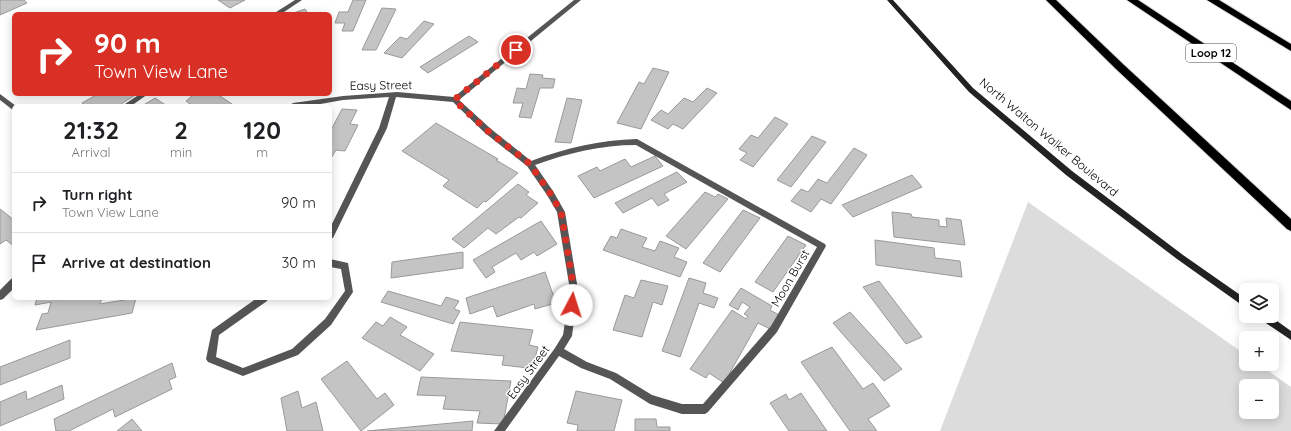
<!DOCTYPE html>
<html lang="en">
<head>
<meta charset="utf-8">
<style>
	body { margin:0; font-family:Quicksand,sans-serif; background:#f2f2f2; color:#202124; height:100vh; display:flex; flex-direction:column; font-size:15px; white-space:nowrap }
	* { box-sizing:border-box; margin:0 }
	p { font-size:13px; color:#757577 }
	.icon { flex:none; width:22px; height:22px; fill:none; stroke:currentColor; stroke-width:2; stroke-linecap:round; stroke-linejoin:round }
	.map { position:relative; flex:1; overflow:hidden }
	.panel { position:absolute; left:12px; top:104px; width:320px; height:196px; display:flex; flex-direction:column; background:#fff; border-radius:6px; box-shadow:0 2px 10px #0003 }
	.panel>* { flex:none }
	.top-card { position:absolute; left:12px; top:12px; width:320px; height:84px; border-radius:6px; box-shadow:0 2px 10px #0003; background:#d93025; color:#fff; overflow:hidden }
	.controls { position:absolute; left:1239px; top:283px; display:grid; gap:8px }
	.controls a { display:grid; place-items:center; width:40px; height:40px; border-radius:6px; background:#fff; box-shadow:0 2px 10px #0003; font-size:20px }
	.pin { position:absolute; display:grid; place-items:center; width:34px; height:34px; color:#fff; margin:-17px; border:2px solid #fff; border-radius:50%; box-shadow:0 1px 4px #0007 }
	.me { position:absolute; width:44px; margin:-22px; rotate:5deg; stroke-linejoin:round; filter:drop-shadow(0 0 3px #0008) }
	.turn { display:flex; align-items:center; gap:14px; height:84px; padding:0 16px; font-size:18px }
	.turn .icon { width:52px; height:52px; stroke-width:2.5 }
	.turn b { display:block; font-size:28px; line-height:34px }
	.eta { display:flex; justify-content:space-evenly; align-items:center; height:68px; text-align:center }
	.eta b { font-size:24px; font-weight:700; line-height:28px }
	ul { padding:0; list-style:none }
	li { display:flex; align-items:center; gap:12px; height:60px; padding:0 16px; border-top:1px solid #e0e0e0 }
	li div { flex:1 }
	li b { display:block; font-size:15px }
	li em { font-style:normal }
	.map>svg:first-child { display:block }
	.green { fill:#dcdcdc; fill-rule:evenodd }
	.building { fill:#c4c4c4; stroke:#999 }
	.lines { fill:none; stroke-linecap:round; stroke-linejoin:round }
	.motorway-casing { stroke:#dbdbdb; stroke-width:2 }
	.service { fill:#555; fill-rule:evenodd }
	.minor { fill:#555; fill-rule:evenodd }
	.secondary { fill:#222; fill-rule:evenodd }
	.motorway { fill:#000; fill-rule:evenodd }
	.route { stroke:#d93025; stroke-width:7; stroke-dasharray:0 12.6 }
	.labels { text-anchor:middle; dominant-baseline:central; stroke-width:3; stroke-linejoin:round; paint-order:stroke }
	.shield { fill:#fff; stroke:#4c4c4c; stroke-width:1 }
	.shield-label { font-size:11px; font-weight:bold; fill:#000 }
	.street-label { font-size:12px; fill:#000; stroke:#fff }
</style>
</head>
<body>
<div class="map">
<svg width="1291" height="431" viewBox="0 0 1291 431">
	<rect width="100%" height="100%" fill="#fff"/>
	<path class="green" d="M 1028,202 L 1246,355 L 1246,364 L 1259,364 L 1291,387 L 1291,431 L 940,431 ZM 1246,386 L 1272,386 L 1272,412 L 1246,412 Z"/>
	<path class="building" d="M 0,0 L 24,0 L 27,3 L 0,15 Z
		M 218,0 L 245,0 L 230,8 Z
		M 353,0 L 366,0 L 353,31 L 342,31 L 345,23 L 335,23 L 339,12 L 348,12 Z
		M 382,8 L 396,9 L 376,50 L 362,50 Z
		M 305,9 L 308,14 L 291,14 Z
		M 424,21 L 434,24 L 402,58 L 384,53 L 400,37 L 407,39 Z
		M 469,36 L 478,42 L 428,73 L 420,67 Z
		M 653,68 L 669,72 L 641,129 L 617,123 L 639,82 L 644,84 Z
		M 530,74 L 543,75 L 542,78 L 555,79 L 553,88 L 540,88 L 531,118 L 519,117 L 523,103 L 513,103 L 517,88 L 526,89 Z
		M 707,88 L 717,93 L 683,129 L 673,124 L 668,129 L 651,120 L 661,110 L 668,114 L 684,98 L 693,102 Z
		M 98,94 L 137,94 L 118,106 L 86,106 L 82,103 Z
		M 191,94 L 217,94 L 235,106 L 193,106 L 186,101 L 193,95 Z
		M 155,98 L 167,106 L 142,106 Z
		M 567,98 L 582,100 L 571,143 L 555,142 Z
		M 342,109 L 357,110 L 350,124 L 358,125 L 345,151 L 336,150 L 330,160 L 330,132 Z
		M 775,117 L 788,124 L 753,167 L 740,160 L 747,153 L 739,149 L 751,135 L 758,138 Z
		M 436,123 L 498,159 L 496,160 L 518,173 L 486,202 L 484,201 L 477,208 L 443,186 L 449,180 L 402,151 Z
		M 812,136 L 826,142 L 791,187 L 777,180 Z
		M 854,148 L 867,155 L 831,204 L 821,199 L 811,212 L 791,201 L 801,189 L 808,192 L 818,179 L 827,183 Z
		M 655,156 L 663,166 L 594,198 L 578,176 L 597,167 L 600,171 L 625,159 L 631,167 Z
		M 677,172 L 687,182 L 664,194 L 669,200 L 658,206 L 652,198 L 623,213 L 615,203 Z
		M 912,175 L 922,187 L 853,217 L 842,205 Z
		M 518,184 L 529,192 L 526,195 L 538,203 L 521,218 L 519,217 L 496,234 L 488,228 L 464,248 L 452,239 Z
		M 705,192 L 715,197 L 718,194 L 728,199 L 686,249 L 666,236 Z
		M 0,209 L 14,220 L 14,246 L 6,240 L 0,244 Z
		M 743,210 L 760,218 L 720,272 L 703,263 Z
		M 892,212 L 911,214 L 912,217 L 939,220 L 939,226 L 947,227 L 946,218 L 961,220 L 965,245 L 894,237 Z
		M 541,221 L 557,244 L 537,256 L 534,252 L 521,260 L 516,253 L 492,267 L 495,272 L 486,278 L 473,260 Z
		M 621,229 L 647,238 L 642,247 L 655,251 L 660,241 L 679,248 L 674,257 L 687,262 L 680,277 L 603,250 L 611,236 L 617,238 Z
		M 788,236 L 806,245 L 773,292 L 755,282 Z
		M 875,240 L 934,248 L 935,258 L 960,261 L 962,277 L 876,265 Z
		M 463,252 L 463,268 L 391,278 L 392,262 Z
		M 545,272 L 556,303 L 535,309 L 534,304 L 497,317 L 493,306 L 470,314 L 466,298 Z
		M 689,278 L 706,283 L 703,293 L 718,298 L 714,308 L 699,303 L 680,357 L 662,351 Z
		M 641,280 L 668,286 L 662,305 L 653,302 L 642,337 L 613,330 L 625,295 L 634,298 Z
		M 879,281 L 922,337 L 906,344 L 863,287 Z
		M 741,288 L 772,306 L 770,310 L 779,315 L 770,329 L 758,323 L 724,383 L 709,373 L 706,378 L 690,369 L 732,310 L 746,319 L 748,316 L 744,314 L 750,307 L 742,302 L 738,310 L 729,305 Z
		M 388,291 L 441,306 L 446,297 L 459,301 L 454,309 L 460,311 L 453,324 L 381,302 Z
		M 37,298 L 58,298 L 58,300 L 69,298 L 102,298 L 100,304 L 136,298 L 132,313 L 36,330 L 42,314 L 48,313 L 51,302 L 35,305 Z
		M 850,312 L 902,369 L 884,381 L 833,323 Z
		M 390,317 L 407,327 L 400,335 L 434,354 L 420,371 L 362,338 L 376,322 L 383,326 Z
		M 460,322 L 533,330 L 529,345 L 538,347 L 535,358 L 540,358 L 537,369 L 502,365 L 504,356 L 451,351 Z
		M 70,340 L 70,358 L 0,385 L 0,367 Z
		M 832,347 L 863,389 L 873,383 L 890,406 L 868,419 L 877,431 L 850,431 L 801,362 Z
		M 347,361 L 377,399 L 385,393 L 394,405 L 361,431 L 321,379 Z
		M 172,363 L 176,377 L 169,380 L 172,389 L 115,417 L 113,409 L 69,431 L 56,431 L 54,419 Z
		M 421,377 L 511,381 L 503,424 L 477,423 L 480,411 L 443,409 L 446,396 L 417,395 Z
		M 62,385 L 64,399 L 0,426 L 0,402 L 26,391 L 27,400 Z
		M 298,391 L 302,408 L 316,402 L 323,431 L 287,431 L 281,398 Z
		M 576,391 L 622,400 L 614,431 L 577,431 L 578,425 L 567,423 Z
		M 801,393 L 827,431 L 789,431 L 770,403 L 786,394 L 789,400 Z
		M 132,419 L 142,431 L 117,431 Z
		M 635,419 L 656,419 L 657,427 L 670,427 L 670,431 L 635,431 Z
		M 473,421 L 472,431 L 367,431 Z"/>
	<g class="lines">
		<g class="motorway-casing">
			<path id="motorway" d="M 1046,0 L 1056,0 L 1124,65 L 1291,219 L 1291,231 L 1287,229 L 1116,69 Z
				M 1127,0 L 1138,0 L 1291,101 L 1291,110 Z
				M 1207,0 L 1219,0 L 1291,44 L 1291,51 Z"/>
		</g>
		<path class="service" d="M 295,0 L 302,0 L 281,14 L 273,14 Z
			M 140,94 L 148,94 L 131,106 L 122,106 Z"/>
		<path class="minor" d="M 574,0 L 581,0 L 459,100 L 491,129 L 531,161 C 566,148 600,140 637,139 L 825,244 L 826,246 L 777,332 L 708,412 L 705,414 L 682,414 L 650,404 L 610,379 L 581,368 L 559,356 L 505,431 L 494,431 L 555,348 L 563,335 L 570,290 L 557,212 L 547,195 L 527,166 L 485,133 L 453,102 L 396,97 L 387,128 L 333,238 L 330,239 L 330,228 L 379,128 L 389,97 L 343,100 L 309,106 L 289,106 L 293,103 L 343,96 L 397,92 L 454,97 ZM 636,145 L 817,247 L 771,326 L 703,404 L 682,404 L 652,395 L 616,373 L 587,362 L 564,349 L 572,336 L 578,290 L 565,212 L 553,191 L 535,165 C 568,153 601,145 636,145 Z
			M 0,94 L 16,106 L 14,106 L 14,111 L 0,100 Z
			M 330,259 L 348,263 L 353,292 L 331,325 L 298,355 L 243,376 L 208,362 L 206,359 L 212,330 L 257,298 L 268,298 L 267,301 L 219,335 L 216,357 L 243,368 L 292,349 L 325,319 L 345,291 L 341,269 L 330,267 Z
			M 14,278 L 14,288 L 3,299 L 0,300 L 0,290 L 11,279 Z"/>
		<path class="secondary" d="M 887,0 L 893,0 L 973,88 L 1072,171 L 1183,255 L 1246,299 L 1246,308 L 1177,259 L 1066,175 L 969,92 Z
			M 1259,316 L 1270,316 L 1291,331 L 1291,340 L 1260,319 Z"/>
		<use href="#motorway" class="motorway"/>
	</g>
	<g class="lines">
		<path class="route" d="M 516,50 L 454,100 L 488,131 L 530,164 L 550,193 L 561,212 L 574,290 L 572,305"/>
	</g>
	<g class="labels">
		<rect class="shield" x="1186" y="44" width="50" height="18" rx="3"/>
		<g class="shield-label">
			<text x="1211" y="53">Loop 12</text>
		</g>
		<g class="street-label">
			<text transform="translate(381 85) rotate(-1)">Easy Street</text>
			<text transform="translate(1049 137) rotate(40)">North Walton Walker Boulevard</text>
			<text transform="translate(790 278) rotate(-60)">Moon Burst</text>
			<text transform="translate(528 372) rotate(-54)">Easy Street</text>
		</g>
	</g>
</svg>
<div class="controls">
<a><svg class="icon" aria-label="layers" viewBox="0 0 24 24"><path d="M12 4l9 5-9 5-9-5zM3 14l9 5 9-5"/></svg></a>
<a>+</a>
<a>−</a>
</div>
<div class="pin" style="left:516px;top:50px;background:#d93025"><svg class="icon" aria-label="arrive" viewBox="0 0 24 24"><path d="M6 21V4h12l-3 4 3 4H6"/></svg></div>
<svg class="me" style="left:572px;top:305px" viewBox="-20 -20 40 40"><circle r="19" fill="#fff"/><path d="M0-13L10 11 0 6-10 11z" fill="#d93025"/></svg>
<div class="top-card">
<div class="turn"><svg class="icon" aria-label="right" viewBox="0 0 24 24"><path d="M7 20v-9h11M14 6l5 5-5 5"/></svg><div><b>90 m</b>Town View Lane</div></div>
</div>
<section class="panel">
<div class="eta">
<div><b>21:32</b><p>Arrival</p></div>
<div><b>2</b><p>min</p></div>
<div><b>120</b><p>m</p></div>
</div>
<ul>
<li><svg class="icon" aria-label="right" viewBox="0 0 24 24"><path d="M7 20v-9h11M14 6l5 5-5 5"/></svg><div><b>Turn right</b><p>Town View Lane</p></div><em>90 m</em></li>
<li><svg class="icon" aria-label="arrive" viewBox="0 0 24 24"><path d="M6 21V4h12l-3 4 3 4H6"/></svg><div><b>Arrive at destination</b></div><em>30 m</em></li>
</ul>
</section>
</div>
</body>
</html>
